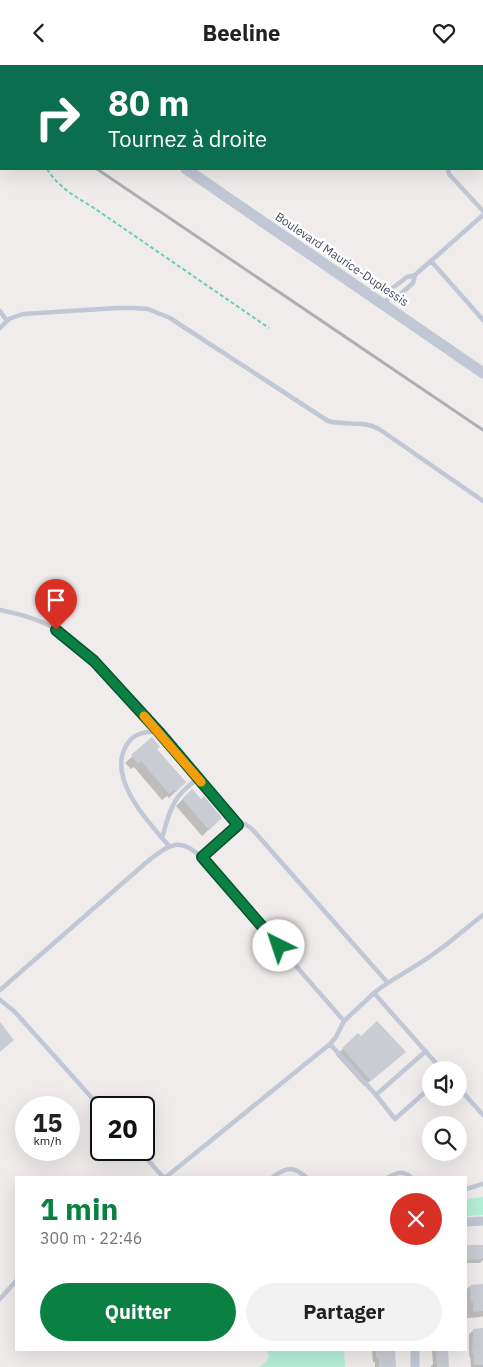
<!DOCTYPE html>
<html lang="fr">
<head>
<meta charset="utf-8">
<style>
	body { margin:0; font-family:"IBM Plex Sans",sans-serif; background:#f2f2f2; color:#202124; height:100vh; display:flex; flex-direction:column; font-size:19px; white-space:nowrap }
	* { box-sizing:border-box; margin:0 }
	p { font-size:16px; color:#757577 }
	.icon { flex:none; width:28px; height:28px; fill:none; stroke:currentColor; stroke-width:2; stroke-linecap:round; stroke-linejoin:round }
	.map { position:relative; flex:1; overflow:hidden }
	.sheet { position:absolute; left:15px; top:1111px; width:452px; height:175px; display:flex; flex-direction:column; background:#fff; border-radius:0px; box-shadow:0 5px 20px #0002 }
	.sheet>* { flex:none }
	.guide { position:absolute; left:0px; top:0px; width:484px; height:105px; box-shadow:0 5px 20px #0002; background:#0b6e4f; color:#fff; overflow:hidden }
	.tools { position:absolute; left:422px; top:996px; display:grid; gap:10px }
	.tools a { display:grid; place-items:center; width:45px; height:45px; border-radius:50%; background:#fff; box-shadow:0 5px 20px #0002; font-size:25px }
	.speed { position:absolute; left:15px; top:1031px; display:flex; gap:10px; font-size:25px; font-weight:700; text-align:center }
	.speed>* { display:grid; place-content:center; width:65px; height:65px; border-radius:50%; background:#fff; box-shadow:0 5px 20px #0002; line-height:1 }
	.speed small { font-size:12px; font-weight:400 }
	.speed .limit { border:2px solid #111; border-radius:8px; background:#fff; color:#111 }
	.pin { position:absolute; display:grid; place-items:center; width:42px; height:42px; color:#fff; margin:-51px -21px; border-radius:50% 50% 50% 0; rotate:-45deg; box-shadow:0 0 5px #0007 }
	.pin .icon { rotate:45deg }
	.me { position:absolute; width:55px; margin:-28px; rotate:319deg; stroke-linejoin:round; filter:drop-shadow(0 0 4px #0008) }
	.turn { display:flex; align-items:center; gap:18px; height:105px; padding:0 25px; font-size:22px }
	.turn .icon { width:65px; height:65px; stroke-width:2.5 }
	.turn b { display:block; font-size:35px; line-height:42px }
	.round { display:grid; place-items:center; flex:none; width:52px; height:52px; border-radius:26px; background:#f2f2f2 }
	.head { display:flex; align-items:center; justify-content:space-between; height:85px; padding:0 25px }
	h1 { font-size:30px; font-weight:700; line-height:38px; color:#0b8043 }
	.button { display:flex; gap:10px; margin-top:auto; padding:10px 25px }
	.button a { flex:1; height:58px; border-radius:30px; background:#0b8043; color:#fff; font-size:20px; font-weight:700; line-height:58px; text-align:center }
	.button a+a { background:#f2f2f2; color:#202124 }
	header { display:flex; justify-content:space-between; align-items:center; height:65px; padding:0 25px; background:#fff; font-size:22px; font-weight:700 }
	.map>svg:first-child { display:block }
	.green { fill:#b6efd9 }
	.shadow { fill:#0003 }
	.building { fill:#caccd4 }
	.lines { fill:none; stroke-linecap:round; stroke-linejoin:round }
	.path { stroke:#6eceb4; stroke-width:2; stroke-dasharray:4 2.5; stroke-linecap:butt }
	.service { stroke:#c1c7d4; stroke-width:4.5 }
	.minor { stroke:#c1c7d4; stroke-width:9 }
	.tertiary { stroke:#c1c7d4; stroke-width:11 }
	.rail { stroke:#adafb6; stroke-width:3 }
	.route-casing { stroke:#07532c; stroke-width:12 }
	.route { stroke:#0b8043; stroke-width:9 }
	.slow { stroke:#f59e0b; stroke-width:9 }
	.labels { text-anchor:middle; dominant-baseline:central; stroke-width:5; stroke-linejoin:round; paint-order:stroke }
	.street-label { font-size:12px; fill:#434a59; stroke:#fff }
</style>
</head>
<body>
<header><svg class="icon" aria-label="back" viewBox="0 0 24 24"><path d="M15 5l-7 7 7 7"/></svg>Beeline<svg class="icon" aria-label="heart" viewBox="0 0 24 24"><path d="M12 20l-8-8c-3-5 5-10 8-4 3-6 11-1 8 4z"/></svg></header>
<div class="map">
<svg width="483" height="1302" viewBox="0 0 483 1302">
	<rect width="100%" height="100%" fill="#efeceb"/>
	<path class="green" d="M 483,1132 L 483,1150 L 466,1151 L 466,1134 Z
		M 266,1285 L 344,1285 L 345,1302 L 259,1302 L 266,1297 L 269,1291 Z"/>
	<path class="shadow" d="M 402,0 L 416,0 L 417,1 L 400,1 Z
		M 152,674 L 156,684 L 185,717 L 169,733 L 167,731 L 162,735 L 134,702 L 131,704 L 125,698 Z
		M 192,725 L 214,760 L 202,771 L 176,741 Z
		M 343,984 L 398,993 L 364,1021 L 336,990 Z
		M 467,1181 L 483,1181 L 483,1195 L 480,1198 L 466,1198 L 466,1183 Z
		M 483,1220 L 483,1251 L 481,1252 L 467,1253 L 466,1225 L 470,1221 Z
		M 474,1265 L 483,1265 L 483,1302 L 471,1302 L 470,1291 L 469,1292 L 469,1269 Z
		M 372,1285 L 394,1285 L 394,1302 L 375,1302 L 375,1297 L 373,1297 Z
		M 432,1285 L 447,1285 L 448,1302 L 430,1302 L 433,1299 Z"/>
	<path class="building" d="M 152,672 L 160,682 L 157,684 L 186,717 L 176,727 L 174,725 L 169,729 L 141,696 L 138,699 L 131,690 Z
		M 192,724 L 201,734 L 204,731 L 222,753 L 209,765 L 182,734 Z
		M 377,956 L 406,987 L 371,1016 L 342,983 L 358,968 L 361,971 Z
		M 0,957 L 14,975 L 0,987 Z
		M 467,1180 L 483,1180 L 483,1194 L 467,1195 Z
		M 483,1219 L 483,1246 L 473,1247 L 473,1237 L 471,1237 L 470,1220 Z
		M 483,1263 L 483,1300 L 474,1300 L 474,1288 L 472,1288 L 473,1264 Z
		M 376,1285 L 395,1285 L 396,1302 L 379,1302 L 379,1293 L 376,1293 Z
		M 436,1285 L 448,1285 L 449,1302 L 437,1302 Z"/>
	<g class="lines">
		<path class="path" d="M 0,65 L 1,66
			M 47,104 C 59,123 76,132 94,143 L 269,263"/>
		<path class="service" d="M 164,0 L 165,1
			M 448,104 L 449,109 L 483,146
			M 431,196 L 483,255
			M 415,210 L 483,150
			M 383,239 L 389,233 L 397,232 L 413,218 L 415,210 L 407,212 L 390,225 L 389,233
			M 0,246 L 7,256
			M 0,263 L 9,254 L 23,249 L 117,243 L 135,243 L 148,244 L 170,253 L 328,356 C 346,361 362,355 379,364 L 483,436
			M 0,545 C 20,549 40,554 57,565 C 84,584 106,609 128,634 C 166,675 202,718 238,760 L 201,792 L 344,956
			M 159,667 C 145,666 133,668 126,681 C 107,714 149,758 169,781
			M 238,760 L 245,759 L 252,764 L 387,917
			M 162,773 C 166,760 169,744 178,732 C 183,725 191,719 198,713
			M 0,925 L 148,796 C 169,780 179,771 201,792
			M 374,928 C 392,913 413,904 432,890 C 450,878 466,863 483,850
			M 0,935 L 14,946 L 101,1043
			M 330,979 L 376,1030 L 426,986
			M 459,1023 L 483,1050
			M 376,1030 L 395,1054 L 431,1022
			M 139,1085 L 163,1112
			M 166,1112 L 330,979 L 336,972 L 344,956 L 374,928 L 442,1005
			M 273,1112 C 286,1102 293,1101 306,1112
			M 389,1112 C 398,1107 403,1106 411,1112
			M 466,1124 L 483,1119
			M 0,1234 L 16,1216"/>
		<path class="minor" d="M 466,1157 L 483,1156
			M 415,1285 L 415,1302"/>
		<path class="tertiary" d="M 31,0 L 33,1
			M 186,104 L 483,308"/>
		<path class="rail" d="M 0,31 L 1,32
			M 97,104 L 483,365"/>
	</g>
	<g class="lines">
		<g class="route-casing">
			<path id="route" d="M 56,565 L 94,596 L 159,667 L 238,760 L 202,792 L 279,881"/>
		</g>
		<use href="#route" class="route"/>
		<path class="slow" d="M 144,651 L 201,717"/>
	</g>
	<g class="labels">
		<g class="street-label">
			<text transform="translate(342 194) rotate(34)">Boulevard Maurice-Duplessis</text>
		</g>
	</g>
</svg>
<div class="tools">
<a><svg class="icon" aria-label="sound" viewBox="0 0 24 24"><path d="M4 9h4l5-4v14l-5-4H4zM17 9q2 3 0 6"/></svg></a>
<a><svg class="icon" aria-label="search" viewBox="0 0 24 24"><circle cx="10" cy="10" r="6"/><path d="M15 15l6 6"/></svg></a>
</div>
<div class="speed"><div>15<small>km/h</small></div><div class="limit">20</div></div>
<div class="pin" style="left:56px;top:565px;background:#d93025"><svg class="icon" aria-label="arrive" viewBox="0 0 24 24"><path d="M6 21V4h12l-3 4 3 4H6"/></svg></div>
<svg class="me" style="left:279px;top:881px" viewBox="-20 -20 40 40"><circle r="19" fill="#fff"/><path d="M0-13L10 11 0 6-10 11z" fill="#0b8043"/></svg>
<div class="guide">
<div class="turn"><svg class="icon" aria-label="right" viewBox="0 0 24 24"><path d="M7 20v-9h11M14 6l5 5-5 5"/></svg><div><b>80 m</b>Tournez à droite</div></div>
</div>
<section class="sheet">
<div class="head"><div><h1>1 min</h1><p>300 m · 22:46</p></div><a class="round" style="background:#d93025;color:#fff"><svg class="icon" aria-label="close" viewBox="0 0 24 24"><path d="M6 6l12 12M18 6L6 18"/></svg></a></div>
<div class="button"><a>Quitter</a><a>Partager</a></div>
</section>
</div>
</body>
</html>
